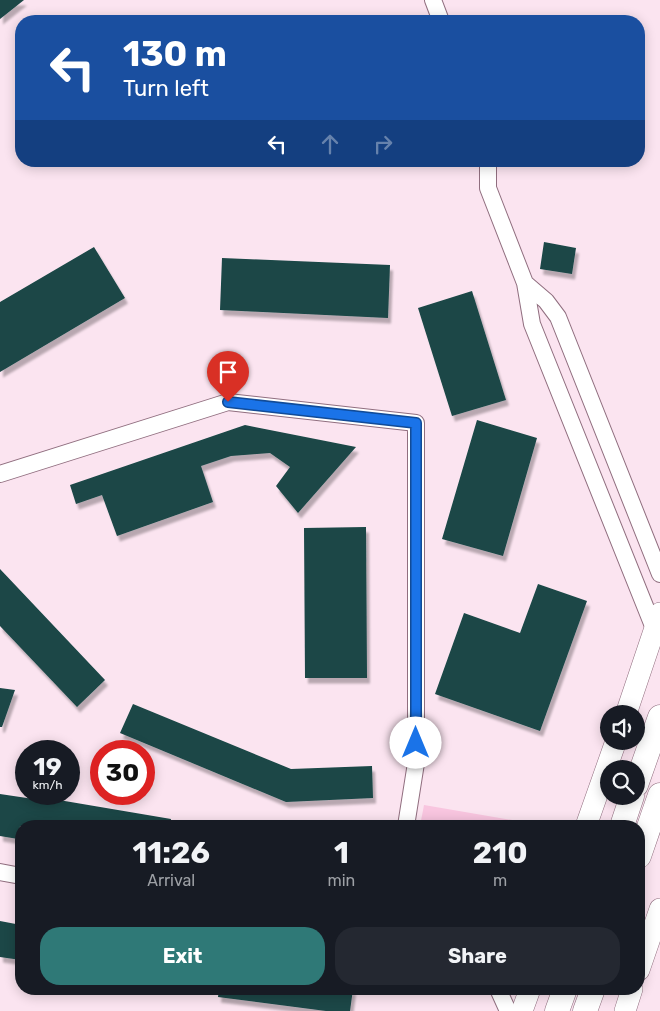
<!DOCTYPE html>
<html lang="en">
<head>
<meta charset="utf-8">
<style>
	body { margin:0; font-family:Rubik,sans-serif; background:#242831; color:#f1f3f6; height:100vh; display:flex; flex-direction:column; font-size:19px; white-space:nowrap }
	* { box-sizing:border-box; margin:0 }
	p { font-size:16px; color:#9ea1a6 }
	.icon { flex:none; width:28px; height:28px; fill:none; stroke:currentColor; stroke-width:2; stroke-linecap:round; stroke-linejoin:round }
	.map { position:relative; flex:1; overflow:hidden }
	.panel { position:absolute; left:15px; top:820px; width:630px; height:175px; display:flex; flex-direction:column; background:#171b24; border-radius:20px; box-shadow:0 2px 12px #0003 }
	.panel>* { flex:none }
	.hud { position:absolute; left:15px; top:15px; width:630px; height:152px; border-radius:20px; box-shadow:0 2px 12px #0003; background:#1a4fa0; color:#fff; overflow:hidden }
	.controls { position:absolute; left:600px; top:705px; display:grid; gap:10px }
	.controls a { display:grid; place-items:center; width:45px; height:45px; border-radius:50%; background:#171b24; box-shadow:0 2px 12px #0003; font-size:25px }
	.speed { position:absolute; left:15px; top:740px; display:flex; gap:10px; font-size:25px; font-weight:700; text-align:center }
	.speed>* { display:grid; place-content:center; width:65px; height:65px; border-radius:50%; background:#171b24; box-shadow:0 2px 12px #0003; line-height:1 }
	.speed small { font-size:12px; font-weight:400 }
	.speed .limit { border:8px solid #d22; background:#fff; color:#111 }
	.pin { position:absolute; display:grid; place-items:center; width:42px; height:42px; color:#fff; margin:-51px -21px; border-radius:50% 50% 50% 0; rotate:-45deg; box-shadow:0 0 5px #0007 }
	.pin .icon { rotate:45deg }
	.me { position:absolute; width:55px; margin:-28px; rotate:0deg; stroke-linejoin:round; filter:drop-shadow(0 0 4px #0008) }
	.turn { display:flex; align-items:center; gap:18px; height:105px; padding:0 25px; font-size:22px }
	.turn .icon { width:65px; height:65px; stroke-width:2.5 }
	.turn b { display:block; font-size:35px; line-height:42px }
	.lanes { display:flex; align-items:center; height:48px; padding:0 25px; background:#0003; justify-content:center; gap:25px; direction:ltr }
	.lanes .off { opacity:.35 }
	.eta { display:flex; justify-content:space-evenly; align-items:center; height:85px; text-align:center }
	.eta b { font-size:30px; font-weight:700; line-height:35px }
	.button { display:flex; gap:10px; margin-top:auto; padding:10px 25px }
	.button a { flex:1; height:58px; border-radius:20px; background:#2f7977; color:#fff; font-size:20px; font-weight:700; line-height:58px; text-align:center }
	.button a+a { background:#242831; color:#f1f3f6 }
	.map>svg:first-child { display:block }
	.green { fill:#f8c5df }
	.building { fill:#1a4746; filter:url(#shadow) }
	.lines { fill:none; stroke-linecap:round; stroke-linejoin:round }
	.minor-casing { stroke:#906e7f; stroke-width:18 }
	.major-casing { stroke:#906e7f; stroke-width:22 }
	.highway-casing { stroke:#906e7f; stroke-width:25 }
	.minor { stroke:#fff; stroke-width:16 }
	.major { stroke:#fff; stroke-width:21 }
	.highway { stroke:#fff; stroke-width:24 }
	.route-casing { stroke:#114b97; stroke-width:12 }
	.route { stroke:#1a73e8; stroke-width:9 }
</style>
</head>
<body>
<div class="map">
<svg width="660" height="1011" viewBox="0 0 660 1011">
	<defs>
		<filter id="shadow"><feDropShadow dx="3" dy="5.5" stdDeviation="1" flood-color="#0004"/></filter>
	</defs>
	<rect width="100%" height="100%" fill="#fbe4f0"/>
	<path class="green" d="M 424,805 L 547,826 L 420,826 Z"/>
	<path class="building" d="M 0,0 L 24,0 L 0,19 Z
		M 544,242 L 576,248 L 572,274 L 540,269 Z
		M 94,247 L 125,298 L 0,372 L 0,302 Z
		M 222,258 L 390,265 L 388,318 L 220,310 Z
		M 472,291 L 506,400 L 452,416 L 418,308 Z
		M 477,420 L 537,438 L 503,556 L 442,539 Z
		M 245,425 L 356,447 L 298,513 L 276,486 L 290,467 L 270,453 L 231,456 L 201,466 L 213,502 L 117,536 L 102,495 L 76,504 L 70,485 Z
		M 366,527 L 367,678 L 305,678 L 304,528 Z
		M 0,569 L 105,680 L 77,707 L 0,626 Z
		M 538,584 L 587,601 L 540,731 L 435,694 L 464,613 L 520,633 Z
		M 0,688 L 15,690 L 2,727 L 0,727 Z
		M 133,704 L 291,769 L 372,766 L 373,798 L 286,802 L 120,733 Z
		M 0,794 L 47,801 L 47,798 L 171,819 L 170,826 L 20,826 L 18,839 L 0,836 Z
		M 0,921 L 21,925 L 21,960 L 0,957 Z
		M 219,989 L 353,989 L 350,1011 L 326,1011 L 218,997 Z"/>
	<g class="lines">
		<g class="minor-casing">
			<path id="minor" d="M 433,0 L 441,21
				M 488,161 L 488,188 L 525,283
				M 0,474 L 228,402 L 416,423 L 416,763 L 406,826
				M 655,631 L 532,324 L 525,283 L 546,301 L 558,317 L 660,574
				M 0,872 L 21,876
				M 498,989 L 508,1011"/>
		</g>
		<g class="major-casing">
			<path id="major" d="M 626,714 L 660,613
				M 586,826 L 616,741
				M 639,970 L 660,909
				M 522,1011 L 530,989
				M 625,1011 L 632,989"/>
		</g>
		<g class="highway-casing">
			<path id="highway" d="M 636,785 L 660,717
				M 622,826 L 632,796
				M 639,856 L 660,795
				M 557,1011 L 565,989
				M 585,1011 L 593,989"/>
		</g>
		<use href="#minor" class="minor"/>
		<use href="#major" class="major"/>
		<use href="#highway" class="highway"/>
	</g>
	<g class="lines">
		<g class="route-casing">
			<path id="route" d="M 228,402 L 416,423 L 416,743"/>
		</g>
		<use href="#route" class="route"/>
	</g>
</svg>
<div class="controls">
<a><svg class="icon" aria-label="sound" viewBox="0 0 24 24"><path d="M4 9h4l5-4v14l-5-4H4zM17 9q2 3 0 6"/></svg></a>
<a><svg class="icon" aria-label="search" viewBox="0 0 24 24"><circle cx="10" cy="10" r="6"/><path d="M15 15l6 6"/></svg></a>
</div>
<div class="speed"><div>19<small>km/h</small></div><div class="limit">30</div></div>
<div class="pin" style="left:228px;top:402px;background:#d93025"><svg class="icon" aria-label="arrive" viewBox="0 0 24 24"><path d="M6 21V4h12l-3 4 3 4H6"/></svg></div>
<svg class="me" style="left:416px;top:743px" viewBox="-20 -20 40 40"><circle r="19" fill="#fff"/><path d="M0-13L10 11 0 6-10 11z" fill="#1a73e8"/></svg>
<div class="hud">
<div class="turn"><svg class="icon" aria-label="left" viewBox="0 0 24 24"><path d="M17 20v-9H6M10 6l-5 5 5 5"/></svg><div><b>130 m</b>Turn left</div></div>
<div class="lanes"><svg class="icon" aria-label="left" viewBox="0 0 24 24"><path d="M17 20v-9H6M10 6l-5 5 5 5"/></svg><svg class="icon off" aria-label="ahead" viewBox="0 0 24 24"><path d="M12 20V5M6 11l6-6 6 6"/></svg><svg class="icon off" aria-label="right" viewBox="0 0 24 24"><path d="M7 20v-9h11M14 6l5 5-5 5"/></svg></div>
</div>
<section class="panel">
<div class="eta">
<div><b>11:26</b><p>Arrival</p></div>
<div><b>1</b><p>min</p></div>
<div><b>210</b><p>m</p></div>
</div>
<div class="button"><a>Exit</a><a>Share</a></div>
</section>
</div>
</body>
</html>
